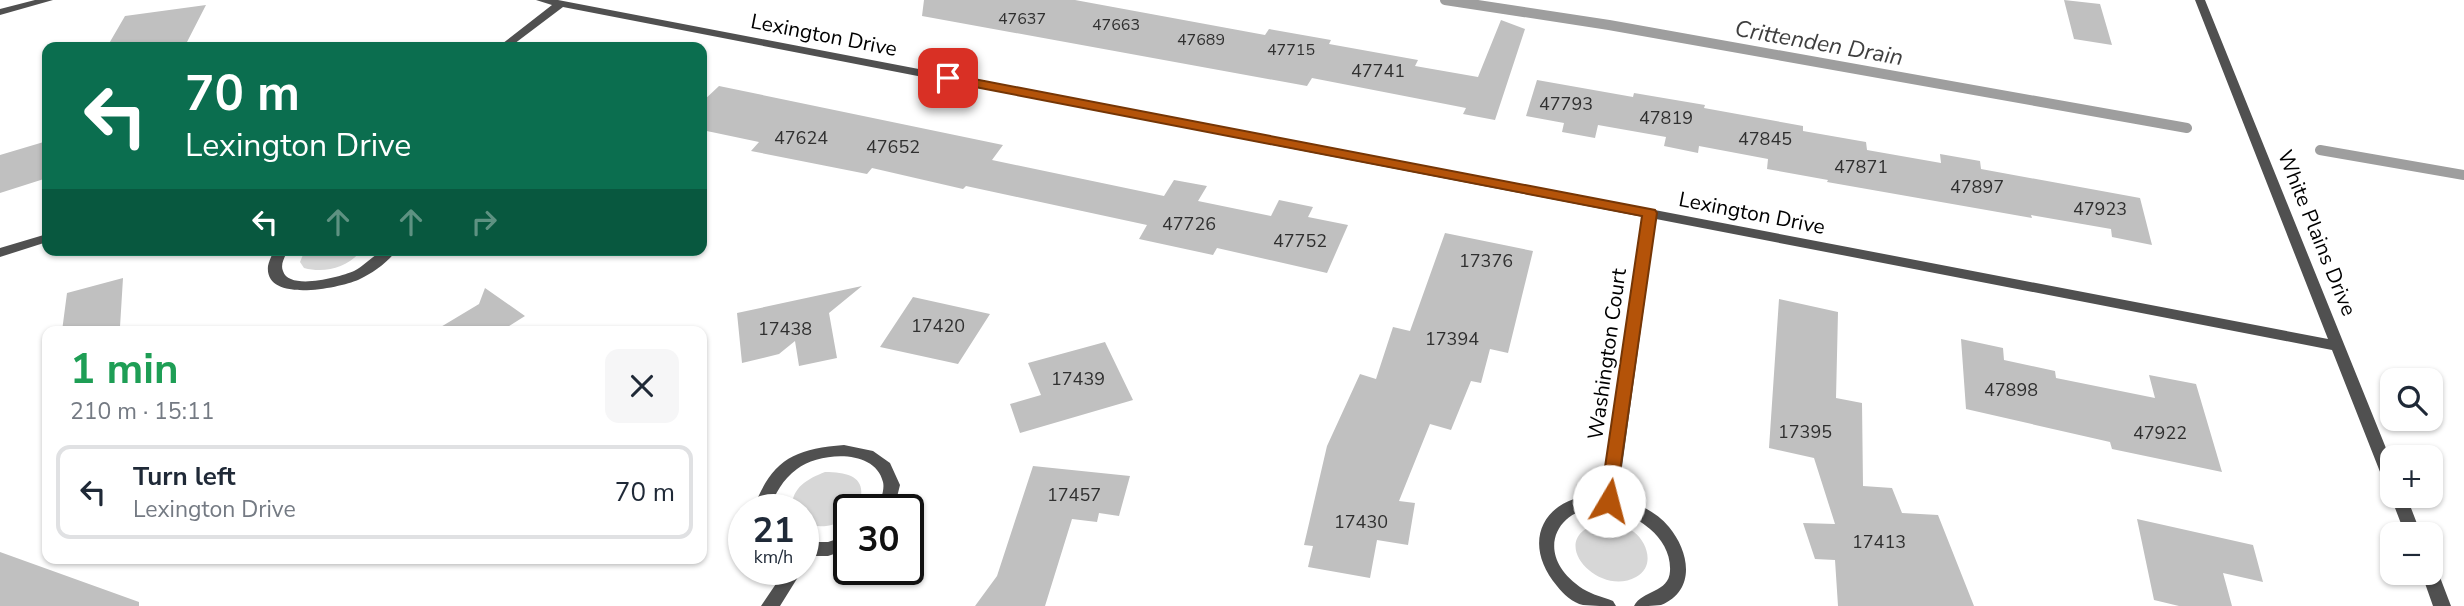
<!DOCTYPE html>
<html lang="en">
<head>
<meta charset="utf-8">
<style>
	body { margin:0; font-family:"Nunito Sans",sans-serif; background:#f6f6f7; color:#1f2937; height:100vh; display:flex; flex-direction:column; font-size:26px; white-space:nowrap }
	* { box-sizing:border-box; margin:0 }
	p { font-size:23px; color:#747a83 }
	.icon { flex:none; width:38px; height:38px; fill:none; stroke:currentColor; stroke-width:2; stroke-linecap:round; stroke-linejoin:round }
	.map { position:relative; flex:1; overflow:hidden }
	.side { position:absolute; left:42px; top:326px; width:665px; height:238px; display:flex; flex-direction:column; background:#fff; border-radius:14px; box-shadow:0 2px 5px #0004 }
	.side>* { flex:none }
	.hud { position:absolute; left:42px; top:42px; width:665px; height:214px; border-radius:14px; box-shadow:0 2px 5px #0004; background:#0b6e4f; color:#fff; overflow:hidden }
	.controls { position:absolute; left:2380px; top:368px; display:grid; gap:14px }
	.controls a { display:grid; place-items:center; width:63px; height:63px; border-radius:14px; background:#fff; box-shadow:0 2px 5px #0004; font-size:35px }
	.speed { position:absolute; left:728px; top:494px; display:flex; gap:14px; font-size:35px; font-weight:700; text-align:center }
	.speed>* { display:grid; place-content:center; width:91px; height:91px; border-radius:50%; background:#fff; box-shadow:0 2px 5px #0004; line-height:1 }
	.speed small { font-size:18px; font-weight:400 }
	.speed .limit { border:4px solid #111; border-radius:10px; background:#fff; color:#111 }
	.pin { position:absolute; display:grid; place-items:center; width:60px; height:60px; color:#fff; margin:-30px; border-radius:14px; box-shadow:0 4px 10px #0006 }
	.me { position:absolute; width:77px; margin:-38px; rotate:8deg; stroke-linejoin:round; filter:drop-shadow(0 0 5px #0008) }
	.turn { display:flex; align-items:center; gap:24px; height:147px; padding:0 28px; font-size:32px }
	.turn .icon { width:91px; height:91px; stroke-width:2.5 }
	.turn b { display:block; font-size:49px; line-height:60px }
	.lanes { display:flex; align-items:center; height:66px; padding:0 28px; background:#0003; justify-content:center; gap:35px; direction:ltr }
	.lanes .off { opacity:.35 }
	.round { display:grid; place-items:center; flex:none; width:74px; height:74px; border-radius:14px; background:#f6f6f7 }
	.headline { display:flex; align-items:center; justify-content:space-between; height:119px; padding:0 28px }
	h1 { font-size:42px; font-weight:700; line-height:52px; color:#1e9e55 }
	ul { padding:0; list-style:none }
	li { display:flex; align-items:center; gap:21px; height:94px; margin:0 14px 10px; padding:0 14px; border:4px solid #e0e1e3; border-radius:14px }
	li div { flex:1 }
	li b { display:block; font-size:26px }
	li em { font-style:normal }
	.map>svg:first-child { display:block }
	.green { fill:#d7d7d7 }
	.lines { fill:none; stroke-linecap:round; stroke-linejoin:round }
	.stream { stroke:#9e9e9e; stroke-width:10 }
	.building { fill:#c0c0c0 }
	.street { fill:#505050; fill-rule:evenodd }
	.route { fill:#b45309; stroke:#753606; stroke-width:2 }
	.labels { text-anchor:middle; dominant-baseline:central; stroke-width:5; stroke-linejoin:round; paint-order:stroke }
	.far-number-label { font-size:16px; fill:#303030 }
	.number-label { font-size:18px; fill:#303030 }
	.street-label { font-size:21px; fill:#000; stroke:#fff }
	.water-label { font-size:23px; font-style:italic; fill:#3f3f3f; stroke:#fff }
</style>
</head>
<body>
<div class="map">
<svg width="2464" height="606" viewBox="0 0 2464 606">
	<rect width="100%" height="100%" fill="#fff"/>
	<path class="green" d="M 305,250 L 362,250 C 348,267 326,274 304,268 L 300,262 Z
		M 825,472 C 852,472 870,479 857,509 L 849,509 L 849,516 C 835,527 819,529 803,523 L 803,509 L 792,509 C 791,488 807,479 825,472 Z
		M 1603,522 C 1614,524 1625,525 1634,532 C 1648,543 1655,567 1636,577 C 1598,599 1541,536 1603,522 Z"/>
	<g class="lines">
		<path class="stream" d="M 1445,0 L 1609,25 L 2187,128
			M 2320,150 L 2464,175"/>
	</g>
	<path class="building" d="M 924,0 L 1075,0 L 1265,35 L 1269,29 L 1331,40 L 1329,44 L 1418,60 L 1415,66 L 1478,77 L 1501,20 L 1525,29 L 1495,120 L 1463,114 L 1466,108 L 1312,78 L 1307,86 L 922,16 Z
		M 2064,0 L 2100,4 L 2112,45 L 2074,39 Z
		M 206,5 L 187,42 L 148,47 L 107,47 L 125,16 Z
		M 1537,80 L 1633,97 L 1634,93 L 1705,105 L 1704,108 L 1803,126 L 1803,131 L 1866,142 L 1867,150 L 1941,163 L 1940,154 L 1980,161 L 1981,169 L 2140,198 L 2152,245 L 2112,237 L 2111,229 L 2031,215 L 2032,218 L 1827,182 L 1828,180 L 1767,169 L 1768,159 L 1699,146 L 1698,153 L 1664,146 L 1666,137 L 1598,125 L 1595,138 L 1562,132 L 1564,123 L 1526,116 Z
		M 719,86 L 1003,145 L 992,160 L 1164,196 L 1174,180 L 1207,186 L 1198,201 L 1271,216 L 1279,200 L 1313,207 L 1308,217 L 1348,225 L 1327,273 L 1217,248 L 1213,255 L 1139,239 L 1147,225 L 966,186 L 963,189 L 872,168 L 867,174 L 751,151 L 759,142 L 702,130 L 702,102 Z
		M 47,141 L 47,178 L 0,193 L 0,155 Z
		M 1445,233 L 1533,251 L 1508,353 L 1490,349 L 1481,383 L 1471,381 L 1451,430 L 1430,424 L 1399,501 L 1415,503 L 1408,545 L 1377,540 L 1370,578 L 1308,567 L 1313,546 L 1304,545 L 1327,446 L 1360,374 L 1376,379 L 1393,327 L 1410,331 Z
		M 123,278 L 120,327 L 105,331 L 62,331 L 67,293 Z
		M 862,286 L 829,313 L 837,358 L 799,366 L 795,341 L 779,354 L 742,363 L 737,313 Z
		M 485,288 L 525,316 L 501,331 L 434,331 L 479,304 Z
		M 913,297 L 990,314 L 958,364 L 880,347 Z
		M 1779,299 L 1838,312 L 1836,398 L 1862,403 L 1863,486 L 1892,488 L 1902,513 L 1938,515 L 1974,606 L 1838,606 L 1835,560 L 1815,559 L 1803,523 L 1835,524 L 1814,458 L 1769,448 Z
		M 1961,339 L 2003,348 L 2004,360 L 2055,371 L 2056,378 L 2155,398 L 2149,375 L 2196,384 L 2222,472 L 2112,449 L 2110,442 L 1966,409 Z
		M 1105,342 L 1133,400 L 1020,433 L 1010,404 L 1041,395 L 1028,363 Z
		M 1033,466 L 1130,476 L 1119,516 L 1099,513 L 1097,522 L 1072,519 L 1045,606 L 975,606 L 997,576 Z
		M 2137,519 L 2253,545 L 2263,582 L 2223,573 L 2232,606 L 2179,606 L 2154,600 Z
		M 0,552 L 139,602 L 139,606 L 0,606 Z"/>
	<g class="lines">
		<path class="street" d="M 35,0 L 53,0 L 0,15 L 0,9 Z
			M 536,0 L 558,0 L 2328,339 L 2195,0 L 2205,0 L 2392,463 L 2392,488 L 2386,486 L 2384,482 L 2332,350 L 1656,219 L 1618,496 C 1636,503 1656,511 1669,527 C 1689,551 1697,590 1661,605 C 1654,606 1643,606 1634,606 C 1642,590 1669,593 1670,571 C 1671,554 1662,539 1650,529 C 1582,472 1514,544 1583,589 C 1593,595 1603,597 1613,601 L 1616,606 C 1606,606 1593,606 1583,605 C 1573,603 1563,594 1557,586 C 1519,541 1545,494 1602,495 L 1643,217 L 563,7 L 510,47 L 498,47 L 552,5 Z
			M 47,234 L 47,242 L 0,257 L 0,248 Z
			M 274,250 L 288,250 C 285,257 280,264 283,271 C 289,291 340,277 354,271 C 364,266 371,257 381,252 C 385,249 391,250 397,250 C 387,263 373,273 358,280 C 339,288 264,304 268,266 C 269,261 272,255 274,250 Z
			M 844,445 L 873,451 L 890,463 L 900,485 L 894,509 L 878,509 C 880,501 885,490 883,482 C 875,448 819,452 797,469 C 782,480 776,493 769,509 L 753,509 C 772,460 793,449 844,445 Z
			M 2392,491 L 2392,495 L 2406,495 L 2421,534 L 2405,534 L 2390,495 Z
			M 849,535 L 849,549 L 828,556 L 803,556 L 803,542 L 828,542 Z
			M 2431,566 L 2435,567 L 2438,572 L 2451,606 L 2433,606 L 2421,572 L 2431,572 Z
			M 786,569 L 803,569 L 780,606 L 761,606 Z"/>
	</g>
	<path class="route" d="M 948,74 L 1655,210 L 1657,213 L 1615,506 L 1609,508 L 1602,506 L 1600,501 L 1642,216 L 944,81 L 942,78 Z"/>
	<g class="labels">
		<g class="far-number-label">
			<text x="1022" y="19">47637</text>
			<text x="1116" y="25">47663</text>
			<text x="1201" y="40">47689</text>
			<text x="1291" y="50">47715</text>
		</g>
		<g class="number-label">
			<text x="1378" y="71">47741</text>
			<text x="1566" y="104">47793</text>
			<text x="1666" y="118">47819</text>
			<text x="801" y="138">47624</text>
			<text x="1765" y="139">47845</text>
			<text x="893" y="147">47652</text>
			<text x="1861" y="167">47871</text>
			<text x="1977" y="187">47897</text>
			<text x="2100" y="209">47923</text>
			<text x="1189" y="224">47726</text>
			<text x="1300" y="241">47752</text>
			<text x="1486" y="261">17376</text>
			<text x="938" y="326">17420</text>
			<text x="785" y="329">17438</text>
			<text x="1452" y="339">17394</text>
			<text x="1078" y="379">17439</text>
			<text x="2011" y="390">47898</text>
			<text x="1805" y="432">17395</text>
			<text x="2160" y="433">47922</text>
			<text x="1074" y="495">17457</text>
			<text x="1361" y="522">17430</text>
			<text x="1879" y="542">17413</text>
		</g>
		<g class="street-label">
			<text transform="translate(824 35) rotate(11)">Lexington Drive</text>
			<text transform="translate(1752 213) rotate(11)">Lexington Drive</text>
			<text transform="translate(2317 233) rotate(68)">White Plains Drive</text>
			<text transform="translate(1607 354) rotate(-82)">Washington Court</text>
		</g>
		<g class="water-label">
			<text transform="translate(1819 43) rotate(10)">Crittenden Drain</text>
		</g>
	</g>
</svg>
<div class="controls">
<a><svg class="icon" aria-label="search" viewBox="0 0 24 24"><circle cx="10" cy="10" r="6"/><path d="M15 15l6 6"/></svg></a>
<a>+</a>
<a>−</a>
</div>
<div class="speed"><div>21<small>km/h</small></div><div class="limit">30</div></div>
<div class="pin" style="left:948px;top:78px;background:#d93025"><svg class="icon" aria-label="arrive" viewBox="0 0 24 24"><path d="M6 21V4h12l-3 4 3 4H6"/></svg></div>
<svg class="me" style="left:1609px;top:501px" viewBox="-20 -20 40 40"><circle r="19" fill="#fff"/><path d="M0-13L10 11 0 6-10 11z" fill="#b45309"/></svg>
<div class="hud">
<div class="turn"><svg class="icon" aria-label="left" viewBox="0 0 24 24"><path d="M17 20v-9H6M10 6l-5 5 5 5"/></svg><div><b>70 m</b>Lexington Drive</div></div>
<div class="lanes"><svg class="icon" aria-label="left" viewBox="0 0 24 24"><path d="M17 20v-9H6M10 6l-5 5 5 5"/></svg><svg class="icon off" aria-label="ahead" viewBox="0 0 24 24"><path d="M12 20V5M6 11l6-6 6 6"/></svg><svg class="icon off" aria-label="ahead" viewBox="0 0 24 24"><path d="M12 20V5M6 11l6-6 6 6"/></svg><svg class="icon off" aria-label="right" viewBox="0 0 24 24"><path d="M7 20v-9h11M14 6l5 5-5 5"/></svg></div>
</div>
<section class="side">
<div class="headline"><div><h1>1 min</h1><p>210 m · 15:11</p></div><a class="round"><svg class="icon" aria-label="close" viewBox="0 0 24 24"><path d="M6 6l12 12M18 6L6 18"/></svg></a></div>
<ul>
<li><svg class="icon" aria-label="left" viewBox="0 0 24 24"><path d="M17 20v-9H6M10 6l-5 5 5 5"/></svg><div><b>Turn left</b><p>Lexington Drive</p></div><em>70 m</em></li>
</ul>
</section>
</div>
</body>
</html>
